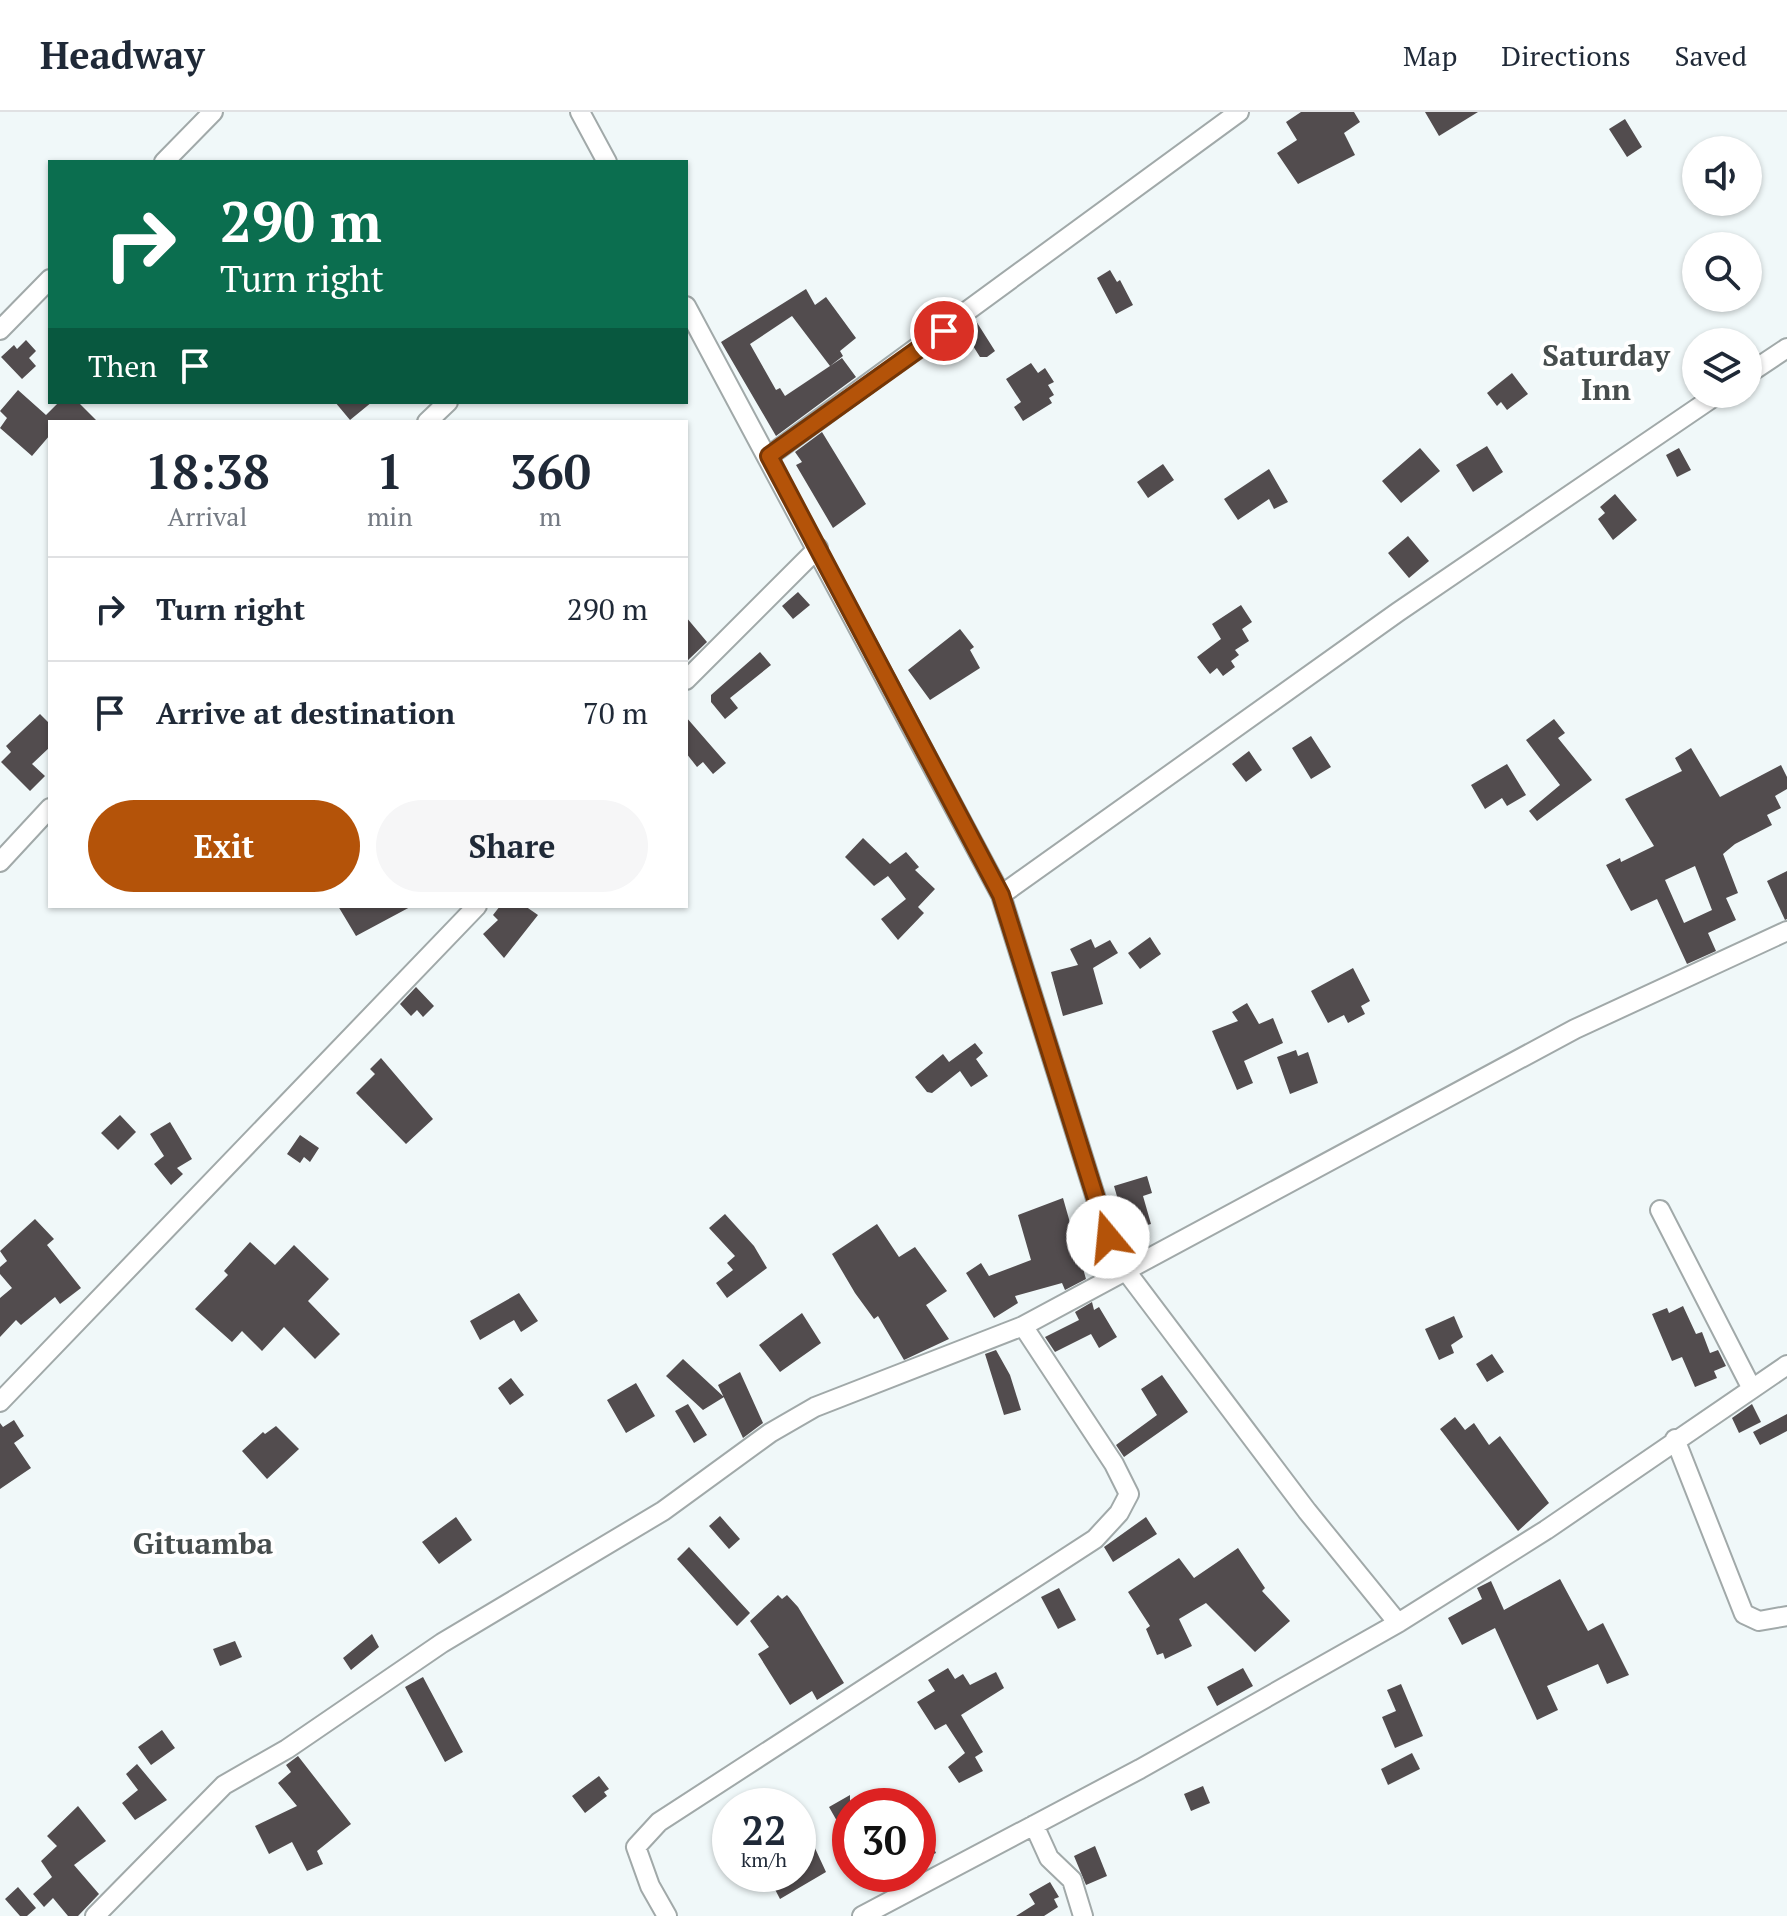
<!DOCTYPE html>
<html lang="en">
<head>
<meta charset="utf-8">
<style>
	body { margin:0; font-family:"PT Serif",serif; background:#f6f6f7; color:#1f2937; height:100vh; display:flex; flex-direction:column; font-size:30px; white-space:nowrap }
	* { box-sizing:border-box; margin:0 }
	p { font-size:26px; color:#747a83 }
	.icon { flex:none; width:44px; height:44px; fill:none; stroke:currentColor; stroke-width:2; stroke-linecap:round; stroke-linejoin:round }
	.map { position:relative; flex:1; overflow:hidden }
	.panel { position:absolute; left:48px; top:308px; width:640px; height:488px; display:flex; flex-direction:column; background:#fff; border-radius:0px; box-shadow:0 2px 6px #0004 }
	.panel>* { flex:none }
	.banner { position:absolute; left:48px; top:48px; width:640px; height:244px; border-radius:0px; box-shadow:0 2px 6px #0004; background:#0b6e4f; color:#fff; overflow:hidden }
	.fabs { position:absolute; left:1682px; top:24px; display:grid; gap:16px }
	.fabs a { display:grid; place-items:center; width:80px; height:80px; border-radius:50%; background:#fff; box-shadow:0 2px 6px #0004; font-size:40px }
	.speed { position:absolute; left:712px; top:1676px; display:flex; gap:16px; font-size:40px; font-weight:700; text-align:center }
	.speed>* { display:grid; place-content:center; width:104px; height:104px; border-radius:50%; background:#fff; box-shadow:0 2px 6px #0004; line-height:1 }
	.speed small { font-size:20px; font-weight:400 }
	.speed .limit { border:12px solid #d22; background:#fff; color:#111 }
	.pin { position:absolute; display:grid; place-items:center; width:68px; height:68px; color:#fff; margin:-34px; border:4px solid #fff; border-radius:50%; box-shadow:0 2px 8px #0007 }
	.me { position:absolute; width:88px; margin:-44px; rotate:343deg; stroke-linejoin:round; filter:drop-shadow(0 0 6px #0008) }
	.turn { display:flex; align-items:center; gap:28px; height:168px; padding:0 40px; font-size:36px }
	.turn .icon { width:104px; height:104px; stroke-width:2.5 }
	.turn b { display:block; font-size:56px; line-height:68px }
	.then { display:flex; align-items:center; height:76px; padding:0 40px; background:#0003; gap:16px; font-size:30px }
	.eta { display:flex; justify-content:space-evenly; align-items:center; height:136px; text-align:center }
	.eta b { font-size:48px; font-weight:600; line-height:56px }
	.button { display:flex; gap:16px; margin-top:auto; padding:16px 40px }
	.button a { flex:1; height:92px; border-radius:48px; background:#b45309; color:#fff; font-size:32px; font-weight:600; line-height:92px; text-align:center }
	.button a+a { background:#f6f6f7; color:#1f2937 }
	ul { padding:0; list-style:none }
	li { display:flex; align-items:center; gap:24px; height:104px; padding:0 40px; border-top:2px solid #e0e1e3 }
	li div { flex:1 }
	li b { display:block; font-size:30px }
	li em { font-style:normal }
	header { display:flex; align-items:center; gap:48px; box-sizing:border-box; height:112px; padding:0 40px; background:#fff; border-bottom:2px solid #e0e1e3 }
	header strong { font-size:38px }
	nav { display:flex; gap:44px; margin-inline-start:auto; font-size:28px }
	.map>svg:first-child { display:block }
	.building { fill:#524c4e; fill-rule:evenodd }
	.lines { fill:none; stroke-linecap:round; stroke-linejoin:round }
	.minor-casing { stroke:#a1a9a9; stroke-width:22 }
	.minor { stroke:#fff; stroke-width:18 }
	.route-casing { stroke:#753606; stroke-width:20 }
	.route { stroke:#b45309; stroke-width:14 }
	.labels { text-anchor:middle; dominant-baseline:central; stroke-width:8; stroke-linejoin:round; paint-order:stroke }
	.quarter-label { font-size:30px; font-weight:bold; fill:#464d4d; stroke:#fff }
</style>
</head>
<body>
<header>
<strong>Headway</strong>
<nav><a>Map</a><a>Directions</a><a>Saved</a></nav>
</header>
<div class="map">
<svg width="1787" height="1804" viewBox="0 0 1787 1804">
	<rect width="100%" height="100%" fill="#f0f8f9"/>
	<path class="building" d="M 1301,0 L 1354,0 L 1360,10 L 1344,21 L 1355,43 L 1298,72 L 1277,41 L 1297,28 L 1286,10 Z
		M 1425,0 L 1478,0 L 1439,24 Z
		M 1625,7 L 1642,35 L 1627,45 L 1609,17 Z
		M 1110,158 L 1117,170 L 1120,168 L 1133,193 L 1116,202 L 1097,166 Z
		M 806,177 L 815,193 L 826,185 L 856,226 L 840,239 L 843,244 L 830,254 L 842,246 L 856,265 L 776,324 L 721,230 ZM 792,204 L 830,254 L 785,284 L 780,276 L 776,278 L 750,232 Z
		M 976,209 L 995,239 L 987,245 L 980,245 L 963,218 Z
		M 26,228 L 36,239 L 29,246 L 36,254 L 22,267 L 1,245 L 14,233 L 17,237 Z
		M 1031,251 L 1038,261 L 1045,256 L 1054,270 L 1048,273 L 1054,283 L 1049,286 L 1052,291 L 1023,309 L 1014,295 L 1021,290 L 1006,267 Z
		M 1512,261 L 1528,282 L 1507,298 L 1501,290 L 1497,294 L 1487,281 Z
		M 18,278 L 46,303 L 59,290 L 78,290 L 98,310 L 50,310 L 50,323 L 32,344 L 0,316 L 7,306 L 0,299 Z
		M 335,290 L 372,290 L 350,308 Z
		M 822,320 L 866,392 L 833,416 L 796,353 L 802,350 L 795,340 Z
		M 1487,334 L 1503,360 L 1473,380 L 1456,353 Z
		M 1420,336 L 1440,359 L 1401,391 L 1382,369 Z
		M 1679,336 L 1691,358 L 1677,365 L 1666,343 Z
		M 1163,352 L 1174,368 L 1148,386 L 1137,370 Z
		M 1269,357 L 1288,390 L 1274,397 L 1269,387 L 1238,408 L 1224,387 Z
		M 1615,382 L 1637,408 L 1613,428 L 1598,407 L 1605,401 L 1600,395 Z
		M 1408,424 L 1429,449 L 1409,466 L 1388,441 Z
		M 798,480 L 810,493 L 793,507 L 782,494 Z
		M 1241,493 L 1252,510 L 1242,517 L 1249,529 L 1235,538 L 1239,543 L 1231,549 L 1235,555 L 1223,564 L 1217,556 L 1210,562 L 1197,545 L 1221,527 L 1212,512 Z
		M 686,505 L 707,530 L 686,550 Z
		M 960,517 L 974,535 L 970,538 L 980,556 L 930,588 L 908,558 Z
		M 760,540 L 771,553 L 730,586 L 738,596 L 725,607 L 711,590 L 711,583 Z
		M 40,602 L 50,612 L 50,635 L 32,652 L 45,664 L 30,679 L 1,650 L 11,640 L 6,634 Z
		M 686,605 L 726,651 L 713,662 L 703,650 L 697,655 L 686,641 Z
		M 1554,607 L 1565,621 L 1558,626 L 1592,668 L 1537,709 L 1529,699 L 1560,673 L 1526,628 Z
		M 1311,624 L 1331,655 L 1311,667 L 1292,636 Z
		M 1691,636 L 1720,685 L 1781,653 L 1787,665 L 1787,677 L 1775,684 L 1781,696 L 1767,703 L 1772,713 L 1735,732 L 1723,742 L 1738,781 L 1726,786 L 1736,808 L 1708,821 L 1716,839 L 1687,852 L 1657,787 L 1631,799 L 1606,753 L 1620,746 L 1621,750 L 1654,734 L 1625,687 L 1682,659 L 1675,646 ZM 1695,754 L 1712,798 L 1684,811 L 1665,768 Z
		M 1249,639 L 1262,658 L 1246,670 L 1232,652 Z
		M 1507,652 L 1526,683 L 1507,694 L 1502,686 L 1485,697 L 1471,673 Z
		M 863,726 L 890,752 L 906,740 L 919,755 L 915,758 L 935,777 L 918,795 L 924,801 L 898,828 L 881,807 L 906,787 L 888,764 L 874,774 L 845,745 Z
		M 1787,759 L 1787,807 L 1785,808 L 1767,769 Z
		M 338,794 L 412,794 L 356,824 Z
		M 500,794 L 525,794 L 538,803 L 504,846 L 483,822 L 498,808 L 493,803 Z
		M 1150,825 L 1161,842 L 1140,857 L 1128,841 Z
		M 1091,827 L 1095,836 L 1110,828 L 1118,841 L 1093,856 L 1103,892 L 1063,904 L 1051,860 L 1078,853 L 1070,837 Z
		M 1353,856 L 1370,889 L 1361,894 L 1365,902 L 1348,911 L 1344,903 L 1328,911 L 1311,879 Z
		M 416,875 L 434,894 L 423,905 L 417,898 L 411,904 L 400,892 Z
		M 1247,891 L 1259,912 L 1273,906 L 1283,931 L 1244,949 L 1253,971 L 1237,978 L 1212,919 L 1238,909 L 1232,900 Z
		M 975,931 L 983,941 L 976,947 L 988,964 L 971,975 L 960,959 L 932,981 L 927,980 L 915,965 L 943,942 L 949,950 Z
		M 1296,938 L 1298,944 L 1308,940 L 1318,971 L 1290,982 L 1277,945 Z
		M 381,946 L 433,1007 L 406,1032 L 356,981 L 375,962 L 370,957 Z
		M 120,1003 L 136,1020 L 118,1038 L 101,1021 Z
		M 170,1010 L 192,1047 L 177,1056 L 183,1062 L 171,1073 L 154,1052 L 164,1044 L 150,1022 Z
		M 300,1023 L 319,1036 L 310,1050 L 304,1045 L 300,1051 L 287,1042 Z
		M 1147,1064 L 1152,1081 L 1143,1084 L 1151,1112 L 1127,1119 L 1114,1074 Z
		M 1063,1086 L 1086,1167 L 1065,1178 L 1062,1171 L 1015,1184 L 1018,1191 L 994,1206 L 966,1161 L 981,1151 L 989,1164 L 1031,1148 L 1018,1103 Z
		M 725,1102 L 754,1134 L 767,1156 L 727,1186 L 716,1171 L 733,1158 L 727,1151 L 735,1144 L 709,1116 Z
		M 35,1107 L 54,1127 L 47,1133 L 81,1176 L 60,1192 L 55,1185 L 21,1213 L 16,1208 L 0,1225 L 0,1186 L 12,1176 L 0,1162 L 0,1155 L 7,1149 L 0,1139 Z
		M 877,1112 L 899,1145 L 915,1135 L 947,1179 L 926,1193 L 949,1227 L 904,1248 L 878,1204 L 874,1207 L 855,1181 L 832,1142 Z
		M 250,1130 L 275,1153 L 294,1133 L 329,1167 L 308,1189 L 340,1222 L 315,1247 L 284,1215 L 262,1239 L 242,1219 L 232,1230 L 195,1197 L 228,1163 L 224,1159 Z
		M 519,1181 L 538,1209 L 521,1220 L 514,1208 L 480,1228 L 470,1209 Z
		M 1092,1190 L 1094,1198 L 1099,1195 L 1117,1225 L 1099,1236 L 1091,1222 L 1055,1240 L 1045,1225 L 1079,1208 L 1075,1200 Z
		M 1683,1194 L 1696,1222 L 1702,1220 L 1710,1241 L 1718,1238 L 1726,1254 L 1714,1259 L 1717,1266 L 1695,1275 L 1682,1245 L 1672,1249 L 1652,1202 L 1667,1196 L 1669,1201 Z
		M 802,1201 L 821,1231 L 780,1260 L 759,1233 Z
		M 1454,1204 L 1463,1225 L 1451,1233 L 1454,1241 L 1439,1248 L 1425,1217 Z
		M 996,1238 L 1010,1263 L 1021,1298 L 1004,1303 L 985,1242 Z
		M 1492,1242 L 1504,1260 L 1487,1270 L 1476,1252 Z
		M 683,1247 L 724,1285 L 703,1298 L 666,1264 Z
		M 740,1260 L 763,1311 L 743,1326 L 718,1273 Z
		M 1162,1263 L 1188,1300 L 1124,1345 L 1116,1333 L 1157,1303 L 1141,1277 Z
		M 511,1266 L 524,1283 L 510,1293 L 498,1276 Z
		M 636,1271 L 655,1304 L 626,1321 L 607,1288 Z
		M 688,1292 L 707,1323 L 694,1331 L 675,1299 Z
		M 1752,1292 L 1761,1310 L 1739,1321 L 1732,1306 Z
		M 1787,1302 L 1787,1319 L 1760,1333 L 1753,1320 Z
		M 1455,1305 L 1465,1318 L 1474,1311 L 1489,1333 L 1500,1324 L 1549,1391 L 1518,1419 L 1440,1317 Z
		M 14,1308 L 24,1324 L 14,1331 L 31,1356 L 0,1377 L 0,1311 L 3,1315 Z
		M 276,1314 L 299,1337 L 267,1367 L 242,1339 L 263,1320 L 265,1322 Z
		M 720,1404 L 740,1427 L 729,1437 L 709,1414 Z
		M 456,1405 L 472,1428 L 439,1452 L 422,1430 Z
		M 1146,1405 L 1157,1422 L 1113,1450 L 1104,1435 Z
		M 689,1435 L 750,1501 L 737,1514 L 677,1447 Z
		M 1238,1436 L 1265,1476 L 1262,1479 L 1290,1509 L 1255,1540 L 1206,1491 L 1179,1507 L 1192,1534 L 1165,1547 L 1163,1541 L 1157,1543 L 1146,1517 L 1150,1514 L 1128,1480 L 1179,1446 L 1194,1466 Z
		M 1560,1467 L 1588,1519 L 1603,1511 L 1629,1563 L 1607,1572 L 1598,1552 L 1547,1574 L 1558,1598 L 1537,1608 L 1495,1516 L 1462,1533 L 1448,1506 L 1482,1487 L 1477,1476 L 1491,1469 L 1504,1498 Z
		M 1059,1476 L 1076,1508 L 1058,1517 L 1041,1485 Z
		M 778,1483 L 782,1487 L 787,1483 L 798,1495 L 844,1571 L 817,1588 L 812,1579 L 790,1593 L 758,1542 L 769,1535 L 750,1509 Z
		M 372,1522 L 379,1535 L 351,1558 L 343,1546 Z
		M 235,1529 L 242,1545 L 220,1554 L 213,1537 Z
		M 948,1556 L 955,1567 L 963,1562 L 970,1573 L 996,1560 L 1004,1576 L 961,1603 L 983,1640 L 975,1645 L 983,1659 L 959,1671 L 948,1655 L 965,1641 L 946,1612 L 935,1618 L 917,1590 L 935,1579 L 928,1568 Z
		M 1243,1556 L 1253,1574 L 1217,1594 L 1207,1575 Z
		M 423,1565 L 463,1640 L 445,1650 L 405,1575 Z
		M 1401,1572 L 1423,1624 L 1395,1636 L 1382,1605 L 1396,1599 L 1387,1578 Z
		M 162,1618 L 175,1636 L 151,1653 L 138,1635 Z
		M 1412,1641 L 1420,1657 L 1388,1673 L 1381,1657 Z
		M 298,1644 L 351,1712 L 317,1739 L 323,1752 L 307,1759 L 292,1730 L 269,1742 L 255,1714 L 297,1694 L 278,1671 L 291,1660 L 286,1653 Z
		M 137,1652 L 167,1688 L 135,1708 L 122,1691 L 138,1678 L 126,1662 Z
		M 599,1664 L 609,1677 L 604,1680 L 607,1684 L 585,1701 L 572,1684 Z
		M 1203,1674 L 1210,1691 L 1191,1699 L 1184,1682 Z
		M 850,1683 L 850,1732 L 829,1695 Z
		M 78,1694 L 106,1729 L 74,1753 L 99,1782 L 78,1804 L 68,1804 L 53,1786 L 44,1795 L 33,1782 L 52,1765 L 41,1749 L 57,1734 L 47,1724 Z
		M 918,1705 L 936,1741 L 918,1749 Z
		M 814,1734 L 826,1760 L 780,1787 L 767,1762 L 798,1762 L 798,1742 Z
		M 1095,1734 L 1107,1764 L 1086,1773 L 1074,1744 Z
		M 1050,1770 L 1059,1785 L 1054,1787 L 1058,1795 L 1044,1804 L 1016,1804 L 1035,1792 L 1029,1782 Z
		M 18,1775 L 36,1796 L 27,1804 L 20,1804 L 5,1787 Z"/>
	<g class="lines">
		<g class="minor-casing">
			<path id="minor" d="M 580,0 L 607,50
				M 164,50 L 213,0
				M 686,194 L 1001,783 L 1108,1125 L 1126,1159 L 1307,1399 L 1398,1511 L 1140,1657 L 862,1804
				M 0,218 L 50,167
				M 1748,262 L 1787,236
				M 427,310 L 448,290
				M 769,344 L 1239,0
				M 686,568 L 818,436
				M 0,750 L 50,696
				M 1001,783 L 1398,500 L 1718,282
				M 1660,1098 L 1752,1277
				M 0,1290 L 477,794
				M 1675,1327 L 1744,1502 L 1759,1509 L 1787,1504
				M 1398,1511 L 1546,1418 L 1787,1253
				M 1034,1713 L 1049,1746 L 1072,1768 L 1083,1804
				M 95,1804 L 224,1673 L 287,1637 L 442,1531 L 663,1399 L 770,1321 L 815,1295 L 1023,1214 L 1575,917 L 1787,819
				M 667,1804 L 650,1774 L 636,1735 L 659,1710 L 1095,1427 L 1119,1401 L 1129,1382 L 1114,1352 L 1023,1214"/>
		</g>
		<use href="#minor" class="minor"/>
	</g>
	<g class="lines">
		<g class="route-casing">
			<path id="route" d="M 944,219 L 769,344 L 1001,783 L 1108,1125"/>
		</g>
		<use href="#route" class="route"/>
	</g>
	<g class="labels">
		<g class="quarter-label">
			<text x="1606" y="243">Saturday<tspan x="1606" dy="34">Inn</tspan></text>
			<text x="203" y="1431">Gituamba</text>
		</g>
	</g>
</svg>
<div class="fabs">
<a><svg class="icon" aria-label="sound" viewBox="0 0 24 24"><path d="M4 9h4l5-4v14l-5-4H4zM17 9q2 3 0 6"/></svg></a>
<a><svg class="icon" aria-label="search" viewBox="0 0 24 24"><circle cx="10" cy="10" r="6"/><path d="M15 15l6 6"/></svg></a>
<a><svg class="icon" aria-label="layers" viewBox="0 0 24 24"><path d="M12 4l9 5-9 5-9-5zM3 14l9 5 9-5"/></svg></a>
</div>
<div class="speed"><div>22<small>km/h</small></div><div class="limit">30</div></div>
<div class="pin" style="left:944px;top:219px;background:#d93025"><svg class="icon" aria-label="arrive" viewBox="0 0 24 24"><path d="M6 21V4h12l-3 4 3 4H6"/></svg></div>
<svg class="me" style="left:1108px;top:1125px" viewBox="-20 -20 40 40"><circle r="19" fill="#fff"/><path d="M0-13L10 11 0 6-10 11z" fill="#b45309"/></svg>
<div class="banner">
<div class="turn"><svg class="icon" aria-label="right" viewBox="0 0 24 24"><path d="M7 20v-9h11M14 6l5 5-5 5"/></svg><div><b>290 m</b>Turn right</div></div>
<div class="then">Then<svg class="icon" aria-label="arrive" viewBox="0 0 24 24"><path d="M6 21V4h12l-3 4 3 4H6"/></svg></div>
</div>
<section class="panel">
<div class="eta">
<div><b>18:38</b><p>Arrival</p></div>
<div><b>1</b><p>min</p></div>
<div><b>360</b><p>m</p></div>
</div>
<ul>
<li><svg class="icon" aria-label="right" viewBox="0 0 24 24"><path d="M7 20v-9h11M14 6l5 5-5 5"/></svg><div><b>Turn right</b></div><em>290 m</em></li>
<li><svg class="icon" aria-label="arrive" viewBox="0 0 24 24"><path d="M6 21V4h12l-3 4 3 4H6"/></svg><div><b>Arrive at destination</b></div><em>70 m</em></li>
</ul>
<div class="button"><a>Exit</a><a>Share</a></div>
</section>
</div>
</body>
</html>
